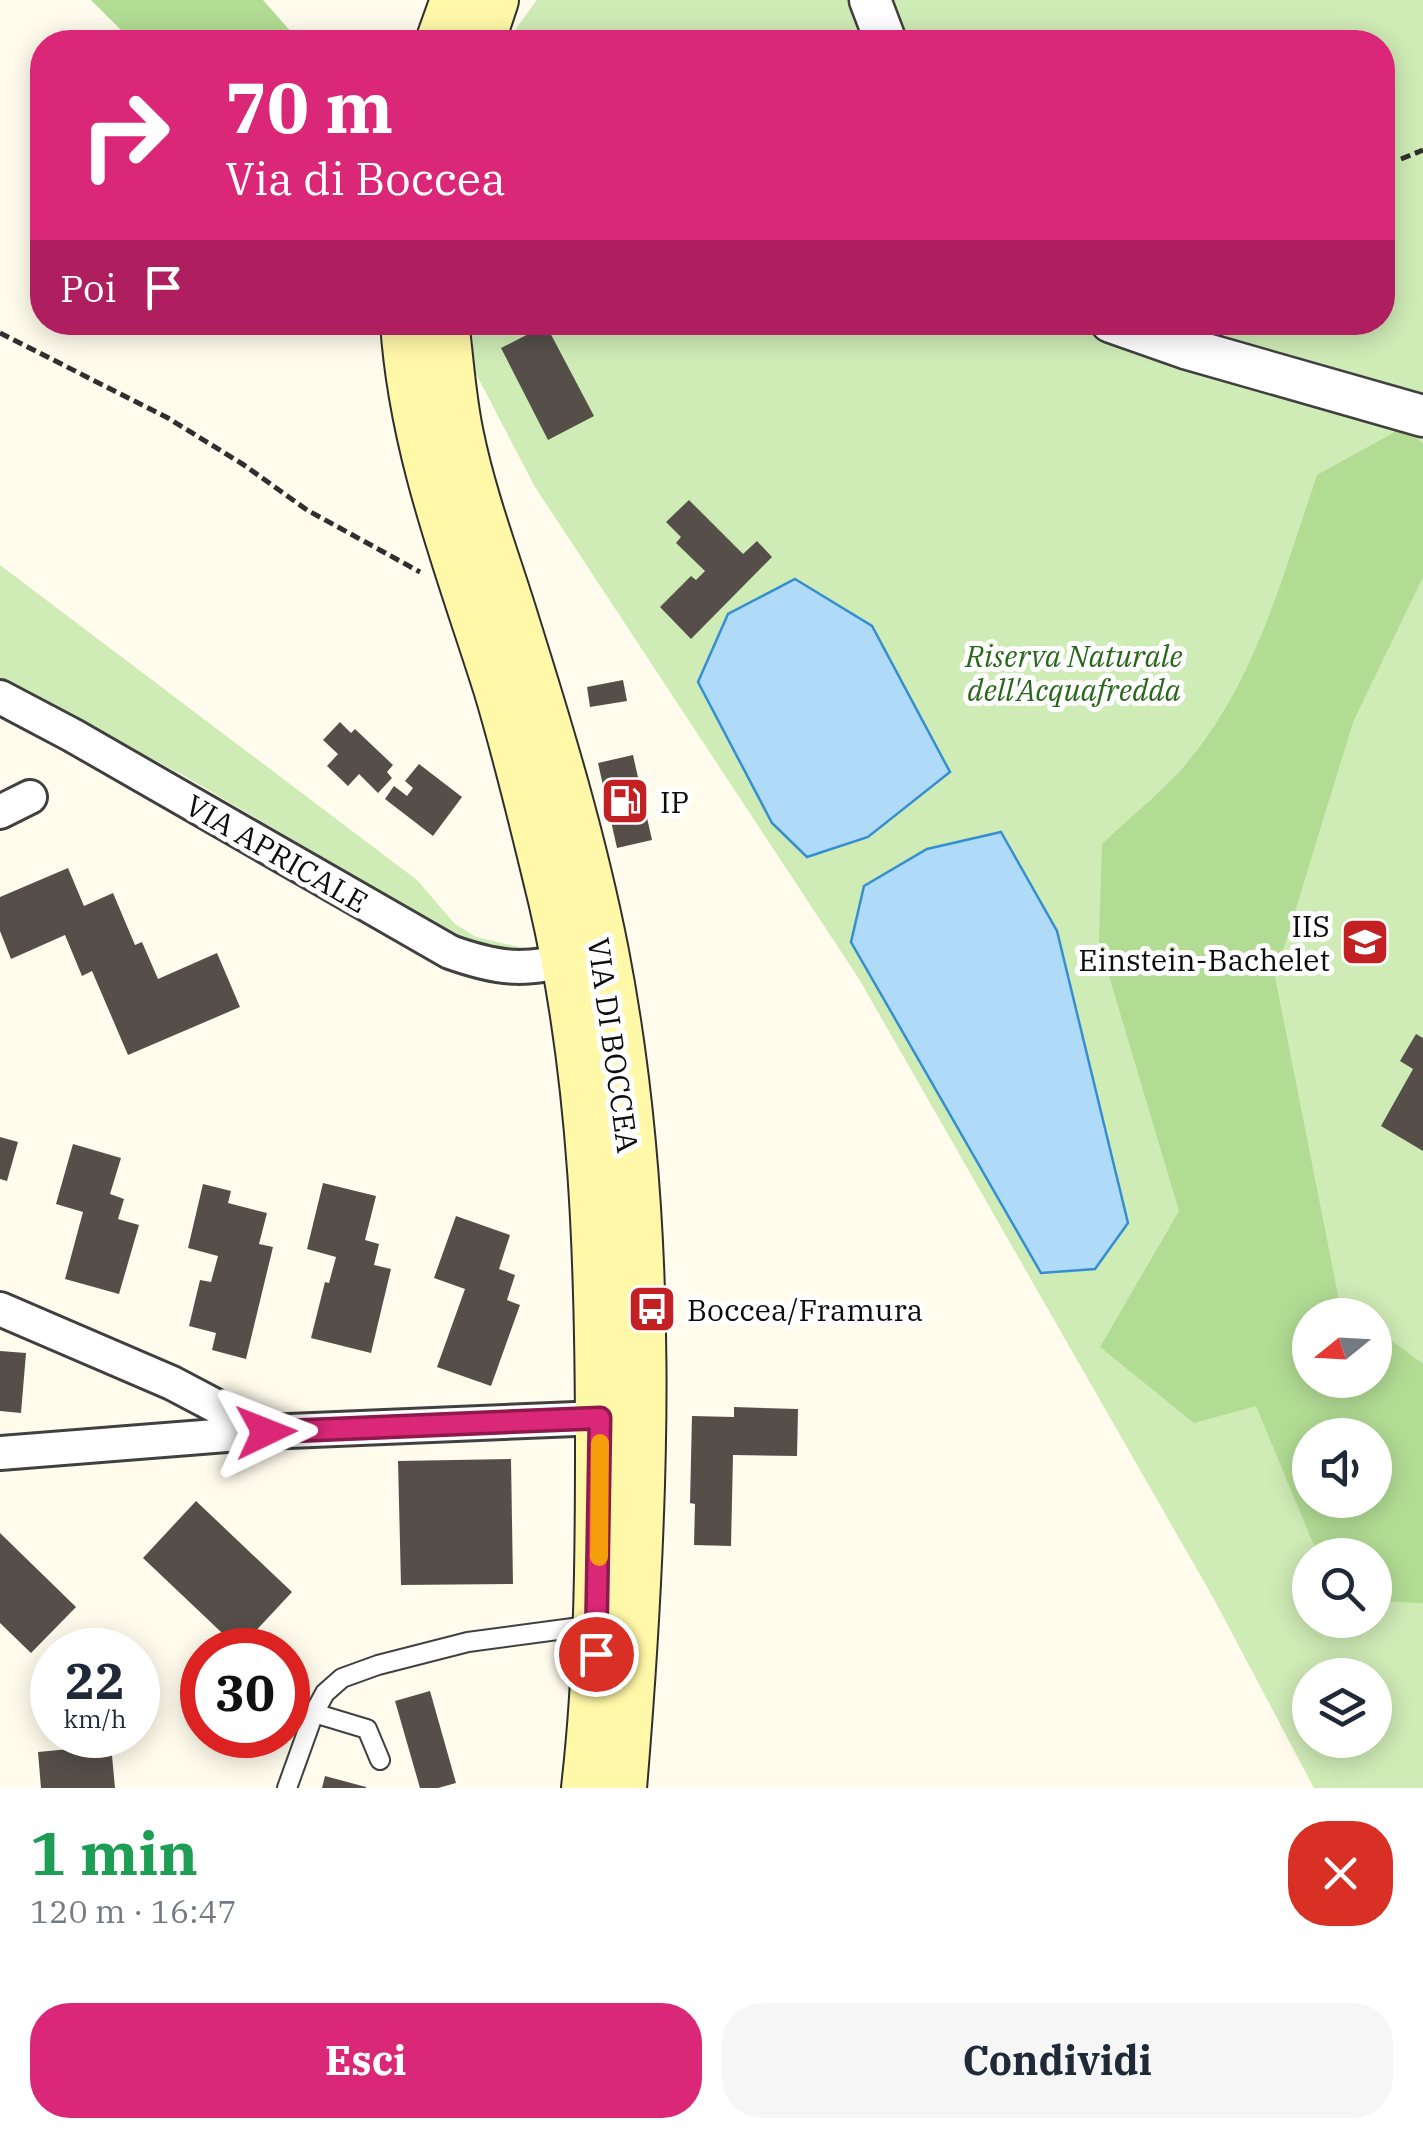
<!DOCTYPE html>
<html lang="it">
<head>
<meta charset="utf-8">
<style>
	body { margin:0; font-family:"IBM Plex Serif",serif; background:#f6f6f7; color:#1f2937; height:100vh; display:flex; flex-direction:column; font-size:38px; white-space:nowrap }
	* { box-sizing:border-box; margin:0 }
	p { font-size:32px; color:#747a83 }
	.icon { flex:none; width:55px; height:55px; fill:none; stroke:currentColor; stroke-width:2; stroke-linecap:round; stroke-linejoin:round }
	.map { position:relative; height:1788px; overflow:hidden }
	.drawer { display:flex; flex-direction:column; background:#fff; flex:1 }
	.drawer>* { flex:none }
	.top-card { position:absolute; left:30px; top:30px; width:1365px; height:305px; border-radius:40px; box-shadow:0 5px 25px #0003; background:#db2777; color:#fff; overflow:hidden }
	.needle { width:65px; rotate:252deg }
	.controls { position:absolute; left:1292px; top:1298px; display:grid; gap:20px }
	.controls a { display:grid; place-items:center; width:100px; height:100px; border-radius:50%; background:#fff; box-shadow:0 5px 25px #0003; font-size:50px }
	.speed { position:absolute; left:30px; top:1628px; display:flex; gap:20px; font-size:50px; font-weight:700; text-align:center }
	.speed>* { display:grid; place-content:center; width:130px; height:130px; border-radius:50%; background:#fff; box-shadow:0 5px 25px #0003; line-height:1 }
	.speed small { font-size:25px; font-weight:400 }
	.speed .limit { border:15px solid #d22; background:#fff; color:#111 }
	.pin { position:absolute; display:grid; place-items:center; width:85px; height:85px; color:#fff; margin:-42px; border:5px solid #fff; border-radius:50%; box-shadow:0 2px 10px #0007 }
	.me { position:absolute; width:110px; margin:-55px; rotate:88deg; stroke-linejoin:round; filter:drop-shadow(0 0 8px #0008) }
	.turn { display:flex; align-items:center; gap:35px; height:210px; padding:0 30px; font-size:45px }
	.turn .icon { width:130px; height:130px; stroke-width:2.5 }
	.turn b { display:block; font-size:70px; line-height:85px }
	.then { display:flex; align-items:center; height:95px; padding:0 30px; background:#0003; gap:20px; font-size:38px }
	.round { display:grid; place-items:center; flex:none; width:105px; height:105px; border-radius:40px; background:#f6f6f7 }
	.headline { display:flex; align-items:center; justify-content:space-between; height:170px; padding:0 30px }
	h1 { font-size:60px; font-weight:700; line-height:75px; color:#1e9e55 }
	.cta { display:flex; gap:20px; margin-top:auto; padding:20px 30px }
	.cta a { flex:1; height:115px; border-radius:40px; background:#db2777; color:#fff; font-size:40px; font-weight:700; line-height:115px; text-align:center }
	.cta a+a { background:#f6f6f7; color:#1f2937 }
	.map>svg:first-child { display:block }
	.green { fill:#cfebb6; fill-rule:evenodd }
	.forest { fill:#b2dc94; fill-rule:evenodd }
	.water { fill:#b0dbf8; stroke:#358ed2; stroke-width:2.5 }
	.building { fill:#564f49 }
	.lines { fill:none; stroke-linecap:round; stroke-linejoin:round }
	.service-casing { stroke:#404040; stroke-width:22 }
	.minor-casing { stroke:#404040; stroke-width:38 }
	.tertiary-casing { stroke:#404040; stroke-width:45 }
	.secondary-casing { stroke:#2f2f2f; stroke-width:52 }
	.path { stroke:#2f2f2f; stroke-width:5; stroke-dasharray:10 5; stroke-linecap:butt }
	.service { stroke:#fff; stroke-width:18 }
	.minor { stroke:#fff; stroke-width:32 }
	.tertiary { stroke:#fff; stroke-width:40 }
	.secondary { stroke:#fff8a8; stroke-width:48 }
	.route-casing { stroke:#8e194d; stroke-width:25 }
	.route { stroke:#db2777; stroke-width:18 }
	.slow { stroke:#f59e0b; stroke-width:18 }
	.labels { text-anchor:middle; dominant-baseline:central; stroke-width:10; stroke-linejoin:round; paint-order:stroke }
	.park-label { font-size:30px; font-style:italic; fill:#29671b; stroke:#fff }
	.poi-label { font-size:30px; fill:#0d0d0d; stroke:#fff; text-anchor:start }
	.street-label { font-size:30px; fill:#0d0d0d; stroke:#fff }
</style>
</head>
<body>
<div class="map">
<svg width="1423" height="1788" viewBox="0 0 1423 1788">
	<rect width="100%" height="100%" fill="#fffced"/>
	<path class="green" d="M 537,0 L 1423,0 L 1423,1788 L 1314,1788 L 1215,1601 L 859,979 L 535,487 L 474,370 L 471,323 L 1382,322 L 1382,42 L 511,42 L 517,27 ZM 1310,1315 L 1375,1315 L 1375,1380 L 1310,1380 ZM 1310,1435 L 1375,1435 L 1375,1500 L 1310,1500 ZM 1310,1555 L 1375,1555 L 1375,1620 L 1310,1620 ZM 1310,1675 L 1375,1675 L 1375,1740 L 1310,1740 Z
		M 0,565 L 417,880 L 455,924 L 476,937 L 523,948 L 497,951 L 475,946 L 181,774 L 0,680 Z"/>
	<path class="forest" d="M 91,0 L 263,0 L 300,42 L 133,42 Z
		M 1404,427 L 1423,444 L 1423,577 L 1353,722 L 1275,977 L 1339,1300 L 1358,1315 L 1310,1315 L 1310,1380 L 1375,1380 L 1375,1328 L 1423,1364 L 1423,1603 L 1375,1601 L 1375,1555 L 1318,1555 L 1256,1406 L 1194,1423 L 1100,1347 L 1179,1211 L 1099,942 L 1102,844 C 1127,820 1156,797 1180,771 C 1254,688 1282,578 1317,475 ZM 1310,1435 L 1375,1435 L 1375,1500 L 1310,1500 Z"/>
	<path class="water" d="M 795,579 L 872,626 L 950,772 L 868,837 L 807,857 L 772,823 L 698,682 L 728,614 Z
		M 1001,832 L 1057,931 L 1128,1223 L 1095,1269 L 1041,1273 L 851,942 L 864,886 L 927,849 Z"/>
	<path class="building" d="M 546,325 L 594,416 L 548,440 L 501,348 Z
		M 689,500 L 743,554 L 757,541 L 772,557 L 691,639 L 660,607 L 691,576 L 696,580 L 705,571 L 676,543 L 681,537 L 666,522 Z
		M 623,680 L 627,701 L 590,707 L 587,687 Z
		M 340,722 L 351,733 L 355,729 L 393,765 L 387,772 L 392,778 L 378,793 L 359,774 L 348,786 L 327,766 L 338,754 L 323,740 Z
		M 633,755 L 652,840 L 617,848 L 598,763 Z
		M 419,764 L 462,797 L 433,836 L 385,799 L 394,786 L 407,796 L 413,788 L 405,781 Z
		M 68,868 L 84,906 L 113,893 L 135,945 L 142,942 L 158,979 L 217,953 L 240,1007 L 128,1055 L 92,971 L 82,976 L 65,935 L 11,959 L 0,931 L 0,897 Z
		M 1416,1034 L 1423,1038 L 1423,1151 L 1381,1126 L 1413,1069 L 1400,1061 Z
		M 0,1137 L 18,1142 L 7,1181 L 0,1179 Z
		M 73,1144 L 121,1158 L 110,1194 L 124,1199 L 118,1219 L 139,1225 L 119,1294 L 65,1279 L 83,1212 L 56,1204 Z
		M 323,1183 L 376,1196 L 365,1240 L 379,1244 L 374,1265 L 391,1269 L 371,1353 L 311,1338 L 325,1282 L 329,1283 L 336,1257 L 307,1249 Z
		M 203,1184 L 231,1191 L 228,1203 L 267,1213 L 259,1244 L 273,1247 L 246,1359 L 212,1350 L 216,1333 L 189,1326 L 200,1280 L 211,1282 L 218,1256 L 188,1248 Z
		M 456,1216 L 510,1235 L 499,1269 L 515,1275 L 507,1300 L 520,1305 L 491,1386 L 437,1367 L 465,1289 L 434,1278 Z
		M 0,1351 L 26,1353 L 21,1413 L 0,1411 Z
		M 734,1407 L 798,1409 L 797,1456 L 733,1455 L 731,1546 L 694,1545 L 695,1504 L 690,1503 L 692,1416 L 734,1417 Z
		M 511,1459 L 513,1584 L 401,1585 L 398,1461 Z
		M 196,1501 L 292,1592 L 239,1649 L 143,1558 Z
		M 0,1533 L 76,1607 L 31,1653 L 0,1623 Z
		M 430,1691 L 456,1783 L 438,1788 L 420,1788 L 395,1701 Z
		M 111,1745 L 115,1788 L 41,1788 L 38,1752 Z
		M 325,1776 L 366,1787 L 366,1788 L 322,1788 Z"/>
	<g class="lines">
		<g class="service-casing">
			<path id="service" d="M 314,1713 L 325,1693 L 342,1678 L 378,1665 L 468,1642 L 595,1625
				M 287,1788 L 314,1713 L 367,1729 L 380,1760"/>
		</g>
		<g class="minor-casing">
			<path id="minor" d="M 0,697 L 72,735 L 450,952 C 509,973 526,969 585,957
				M 0,812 L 30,797
				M 0,1309 L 172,1383 L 265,1432
				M 0,1453 L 265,1432 L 600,1418"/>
		</g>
		<g class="tertiary-casing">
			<path id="tertiary" d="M 870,0 L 886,42
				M 1111,322 L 1185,348 L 1423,416"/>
		</g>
		<g class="secondary-casing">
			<path id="secondary" d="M 440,42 L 455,0
				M 480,42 L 494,0
				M 405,322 C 413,449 460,568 498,688 C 519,758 536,829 553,900 C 595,1080 600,1264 600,1448 C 600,1561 599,1675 586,1788
				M 444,322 C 449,360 451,398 459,435 C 472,499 496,561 515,623 C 549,731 582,840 604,952 C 657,1225 645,1512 622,1788"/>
		</g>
		<path class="path" d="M 1401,159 L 1423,150
			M 0,333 L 168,418 L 244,465 L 307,510 L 420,572"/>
		<use href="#service" class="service"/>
		<use href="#minor" class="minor"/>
		<use href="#tertiary" class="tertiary"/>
		<use href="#secondary" class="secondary"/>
	</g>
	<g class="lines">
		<g class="route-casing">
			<path id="route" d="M 266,1432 L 600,1418 L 596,1654"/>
		</g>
		<use href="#route" class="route"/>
		<path class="slow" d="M 599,1557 L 600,1443"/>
	</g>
	<defs>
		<g id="fuel-square" transform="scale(2.5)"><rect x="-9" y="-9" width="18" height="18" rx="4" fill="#c22023" stroke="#fff"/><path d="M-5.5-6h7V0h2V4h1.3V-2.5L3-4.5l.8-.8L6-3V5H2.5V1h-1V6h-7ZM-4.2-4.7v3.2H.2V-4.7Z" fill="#fff"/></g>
		<g id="school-square" transform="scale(2.5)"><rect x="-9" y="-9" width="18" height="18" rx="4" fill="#c22023" stroke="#fff"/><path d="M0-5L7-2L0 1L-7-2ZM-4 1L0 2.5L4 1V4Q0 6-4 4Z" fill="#fff"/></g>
		<g id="bus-square" transform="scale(2.5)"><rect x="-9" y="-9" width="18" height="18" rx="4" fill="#c22023" stroke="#fff"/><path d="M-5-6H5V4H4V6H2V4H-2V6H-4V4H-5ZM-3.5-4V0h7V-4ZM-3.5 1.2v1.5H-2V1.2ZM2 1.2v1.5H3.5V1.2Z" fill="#fff"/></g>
	</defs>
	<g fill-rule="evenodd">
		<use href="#fuel-square" x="625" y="801"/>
		<use href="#school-square" x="1365" y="942"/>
		<use href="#bus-square" x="652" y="1309"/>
	</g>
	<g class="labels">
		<g class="park-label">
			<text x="1074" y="655">Riserva Naturale<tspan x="1074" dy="34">dell'Acquafredda</tspan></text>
		</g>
		<g class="poi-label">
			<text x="660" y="801">IP</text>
			<text x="1330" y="925" text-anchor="end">IIS<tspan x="1330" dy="34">Einstein-Bachelet</tspan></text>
			<text x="687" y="1309">Boccea/Framura</text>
		</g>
		<g class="street-label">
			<text transform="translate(277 853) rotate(30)">VIA APRICALE</text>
			<text transform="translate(614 1045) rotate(82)">VIA DI BOCCEA</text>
		</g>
	</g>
</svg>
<div class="controls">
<a><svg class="needle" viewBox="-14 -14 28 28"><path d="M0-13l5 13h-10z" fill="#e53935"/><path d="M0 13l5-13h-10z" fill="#747a83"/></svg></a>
<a><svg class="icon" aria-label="sound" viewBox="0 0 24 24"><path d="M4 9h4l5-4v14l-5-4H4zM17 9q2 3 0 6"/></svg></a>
<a><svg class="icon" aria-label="search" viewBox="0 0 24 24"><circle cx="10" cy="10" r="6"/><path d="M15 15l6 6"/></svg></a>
<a><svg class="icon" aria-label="layers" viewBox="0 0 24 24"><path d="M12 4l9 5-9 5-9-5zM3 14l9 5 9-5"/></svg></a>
</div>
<div class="speed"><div>22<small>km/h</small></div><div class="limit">30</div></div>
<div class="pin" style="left:596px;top:1654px;background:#d93025"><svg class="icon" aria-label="arrive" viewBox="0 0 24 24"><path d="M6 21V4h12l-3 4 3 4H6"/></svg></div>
<svg class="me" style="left:266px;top:1432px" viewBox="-20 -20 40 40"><path d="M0-17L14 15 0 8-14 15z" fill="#db2777" stroke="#fff" stroke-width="4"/></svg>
<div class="top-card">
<div class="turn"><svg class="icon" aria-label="right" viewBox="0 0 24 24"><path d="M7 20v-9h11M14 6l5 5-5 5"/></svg><div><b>70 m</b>Via di Boccea</div></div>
<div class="then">Poi<svg class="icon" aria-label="arrive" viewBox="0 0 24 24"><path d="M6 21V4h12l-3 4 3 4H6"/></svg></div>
</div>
</div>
<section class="drawer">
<div class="headline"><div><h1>1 min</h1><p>120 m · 16:47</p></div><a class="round" style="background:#d93025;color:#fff"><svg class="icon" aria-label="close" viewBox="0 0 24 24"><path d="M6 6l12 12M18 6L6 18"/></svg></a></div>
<div class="cta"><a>Esci</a><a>Condividi</a></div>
</section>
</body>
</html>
